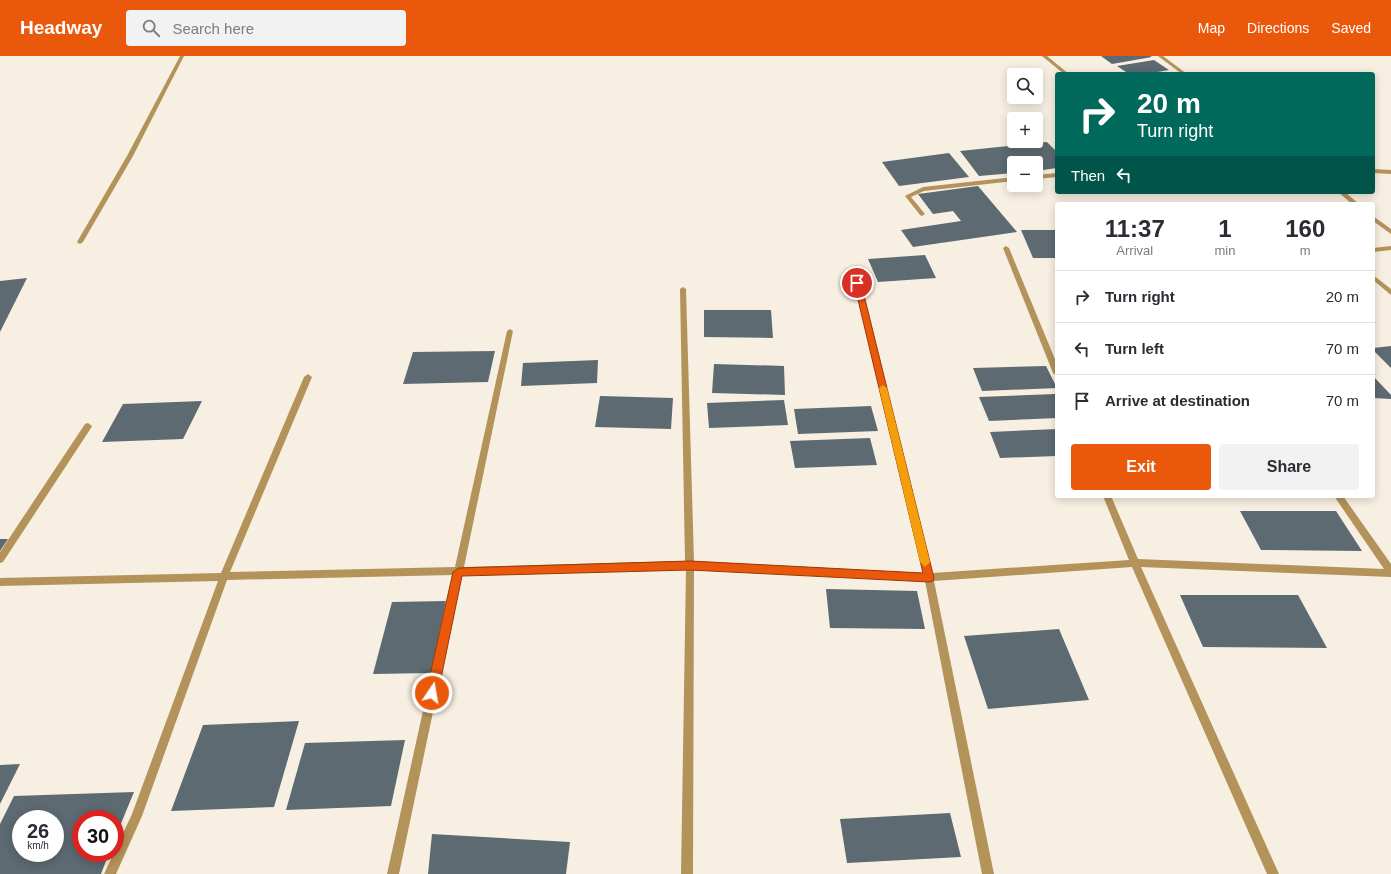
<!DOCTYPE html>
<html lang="en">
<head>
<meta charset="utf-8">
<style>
	body { margin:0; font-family:Helvetica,sans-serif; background:#f2f2f3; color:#2b2b33; height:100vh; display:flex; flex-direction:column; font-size:15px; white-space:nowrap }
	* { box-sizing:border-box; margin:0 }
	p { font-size:13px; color:#7c7c81 }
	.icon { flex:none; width:22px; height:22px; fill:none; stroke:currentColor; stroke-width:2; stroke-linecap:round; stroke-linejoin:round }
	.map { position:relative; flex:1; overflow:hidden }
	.drawer { position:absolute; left:1055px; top:146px; width:320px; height:296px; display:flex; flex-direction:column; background:#fff; border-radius:4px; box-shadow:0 2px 10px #0003 }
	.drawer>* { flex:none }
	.guide { position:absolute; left:1055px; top:16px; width:320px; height:122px; border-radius:4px; box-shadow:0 2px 10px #0003; background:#00695c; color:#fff; overflow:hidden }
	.fabs { position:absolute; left:1007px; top:12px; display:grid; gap:8px }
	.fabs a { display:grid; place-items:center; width:36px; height:36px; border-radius:4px; background:#fff; box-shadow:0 2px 10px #0003; font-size:20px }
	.speed { position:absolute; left:12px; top:754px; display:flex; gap:8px; font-size:20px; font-weight:700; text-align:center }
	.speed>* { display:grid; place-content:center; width:52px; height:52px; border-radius:50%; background:#fff; box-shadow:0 2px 10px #0003; line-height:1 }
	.speed small { font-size:10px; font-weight:400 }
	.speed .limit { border:6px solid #d22; background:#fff; color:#111 }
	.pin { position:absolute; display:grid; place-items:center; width:34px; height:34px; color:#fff; margin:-17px; border:2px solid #fff; border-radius:50%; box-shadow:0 1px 4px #0007 }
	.me { position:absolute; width:44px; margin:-22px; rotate:12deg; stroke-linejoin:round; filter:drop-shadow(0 0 3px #0008) }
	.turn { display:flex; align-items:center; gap:14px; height:84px; padding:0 16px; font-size:18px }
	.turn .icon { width:52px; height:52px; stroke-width:2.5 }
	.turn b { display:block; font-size:28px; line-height:34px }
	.then { display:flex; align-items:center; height:38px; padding:0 16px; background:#0003; gap:8px; font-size:15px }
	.eta { display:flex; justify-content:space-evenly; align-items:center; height:68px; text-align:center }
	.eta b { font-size:24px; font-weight:600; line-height:28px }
	.primary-button { display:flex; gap:8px; margin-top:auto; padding:8px 16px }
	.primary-button a { flex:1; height:46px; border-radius:4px; background:#ea580c; color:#fff; font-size:16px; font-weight:600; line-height:46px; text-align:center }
	.primary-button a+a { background:#f2f2f3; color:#2b2b33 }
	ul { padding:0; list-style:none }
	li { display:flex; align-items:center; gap:12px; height:52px; padding:0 16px; border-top:1px solid #e1e1e2 }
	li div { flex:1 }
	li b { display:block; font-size:15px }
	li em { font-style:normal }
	header { display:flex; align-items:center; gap:24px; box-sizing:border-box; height:56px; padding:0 20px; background:#ea580c; color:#fff }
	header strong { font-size:19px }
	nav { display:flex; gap:22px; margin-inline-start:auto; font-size:14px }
	.search { width:280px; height:36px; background:#f2f2f3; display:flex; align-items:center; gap:10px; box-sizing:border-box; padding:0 14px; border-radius:4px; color:#7c7c81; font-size:15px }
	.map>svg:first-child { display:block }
	.building { fill:#5d6a71; fill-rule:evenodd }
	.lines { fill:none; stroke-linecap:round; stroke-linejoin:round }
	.service { fill:#b3935a; fill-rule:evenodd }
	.minor { fill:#b3935a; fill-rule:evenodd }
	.route { fill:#ea580c; stroke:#983908 }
	.slow { fill:#f59e0b }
</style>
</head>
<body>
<header>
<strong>Headway</strong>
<div class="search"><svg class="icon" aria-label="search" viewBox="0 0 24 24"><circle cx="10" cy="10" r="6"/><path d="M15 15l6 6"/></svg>Search here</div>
<nav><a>Map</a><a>Directions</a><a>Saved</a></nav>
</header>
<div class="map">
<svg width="1391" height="818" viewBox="0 0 1391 818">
	<rect width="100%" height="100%" fill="#f7efe1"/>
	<path class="building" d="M 1101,0 L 1150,0 L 1152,1 L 1112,8 Z
		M 1154,4 L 1169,14 L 1146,18 L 1129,18 L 1117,10 Z
		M 1047,86 L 1057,96 L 1057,112 L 1036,115 L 1036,107 L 1014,107 L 1014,117 L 979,120 L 960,95 Z
		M 949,97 L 969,121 L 899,130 L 882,106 Z
		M 978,130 L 1017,176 L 913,191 L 901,174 L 961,165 L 953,155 L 933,158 L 918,138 Z
		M 1021,174 L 1057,174 L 1057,202 L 1033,202 Z
		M 925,199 L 936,222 L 878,226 L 868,203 Z
		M 27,222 L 0,276 L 0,225 Z
		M 704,254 L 771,254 L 773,282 L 704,281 Z
		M 1391,290 L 1391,312 L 1373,294 L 1373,292 Z
		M 495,295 L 488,326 L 403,328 L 413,296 Z
		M 598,304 L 597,327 L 521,330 L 523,307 Z
		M 714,308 L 784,310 L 785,339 L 712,337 Z
		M 1046,310 L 1057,332 L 982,335 L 973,312 Z
		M 1373,320 L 1391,339 L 1391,343 L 1373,342 Z
		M 1055,338 L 1057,342 L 1057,362 L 989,365 L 979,341 Z
		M 600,340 L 673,342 L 671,373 L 595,371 Z
		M 784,344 L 788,369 L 709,372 L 707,347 Z
		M 202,345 L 183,383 L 102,386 L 123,348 Z
		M 871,350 L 878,375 L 798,378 L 794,353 Z
		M 1057,373 L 1057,400 L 1000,402 L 990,376 Z
		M 870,382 L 877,409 L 795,412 L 790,385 Z
		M 1240,455 L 1336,455 L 1362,495 L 1261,494 Z
		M 0,483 L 8,483 L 0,495 Z
		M 826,533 L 917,535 L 925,573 L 830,572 Z
		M 1180,539 L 1298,539 L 1327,592 L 1203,591 Z
		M 446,545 L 431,617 L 373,618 L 392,546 Z
		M 1059,573 L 1089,644 L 988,653 L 964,580 Z
		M 299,665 L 274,751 L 171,755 L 203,669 Z
		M 405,684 L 391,750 L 286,754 L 305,687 Z
		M 20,708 L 0,748 L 0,709 Z
		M 134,736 L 115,782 L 115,763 L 81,763 L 81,797 L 109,797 L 101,818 L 0,818 L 0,768 L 14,740 ZM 21,763 L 55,763 L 55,797 L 21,797 Z
		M 950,757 L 961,801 L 847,807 L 840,763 Z
		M 432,778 L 570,786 L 566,818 L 428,818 Z"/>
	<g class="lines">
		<path class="service" d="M 1373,113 L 1391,114 L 1391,118 L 1373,117 Z"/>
		<path class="minor" d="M 180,0 L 184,0 L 133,100 L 83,186 L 80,188 L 78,187 L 77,186 L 127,100 Z
			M 1042,0 L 1047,0 L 1069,18 L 1064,18 Z
			M 1158,0 L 1163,0 L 1187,18 L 1182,18 Z
			M 1057,117 L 1057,121 L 1036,123 L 1036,119 Z
			M 1014,121 L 1014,125 L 924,135 L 911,141 L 925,158 L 922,160 L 920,159 L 905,140 L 923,131 Z
			M 1338,136 L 1345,136 L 1359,148 L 1352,148 Z
			M 1373,160 L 1391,173 L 1391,178 L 1373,165 Z
			M 1006,190 L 1009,192 L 1057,308 L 1057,320 L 1053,317 L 1003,192 Z
			M 1391,190 L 1391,194 L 1373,196 L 1373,192 Z
			M 854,210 L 857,212 L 932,517 L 1129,504 L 1103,440 L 1111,440 L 1138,503 L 1384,513 L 1334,440 L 1343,440 L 1391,508 L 1391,521 L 1141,511 L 1279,818 L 1267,818 L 1132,511 L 934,525 L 994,818 L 982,818 L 925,525 L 694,513 L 693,818 L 681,818 L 686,513 L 462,518 L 399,818 L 387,818 L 453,519 L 227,524 L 142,760 L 116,818 L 104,818 L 132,758 L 218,525 L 0,530 L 0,522 L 221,517 L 304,321 L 308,318 L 312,321 L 230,516 L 455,511 L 507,275 L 510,273 L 513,275 L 464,511 L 685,505 L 680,233 L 683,231 L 686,233 L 694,505 L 924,517 L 851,212 Z
			M 1373,219 L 1391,233 L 1391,239 L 1373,224 Z
			M 88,367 L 92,370 L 91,372 L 3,506 L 0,507 L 0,496 L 85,368 Z"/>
	</g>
	<path class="route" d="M 857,225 L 861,227 L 934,522 L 933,525 L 929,526 L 690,514 L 462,520 L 438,637 L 436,641 L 432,642 L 428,641 L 426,637 L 453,516 L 458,512 L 690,505 L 923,517 L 854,227 Z"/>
	<path class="slow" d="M 883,329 L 887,332 L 930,506 L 925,511 L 920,506 L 879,332 Z"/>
</svg>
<div class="fabs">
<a><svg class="icon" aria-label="search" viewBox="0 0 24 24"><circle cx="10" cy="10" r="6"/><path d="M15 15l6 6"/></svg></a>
<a>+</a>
<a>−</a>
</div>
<div class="speed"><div>26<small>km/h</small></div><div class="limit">30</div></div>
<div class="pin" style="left:857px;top:227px;background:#d93025"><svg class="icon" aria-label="arrive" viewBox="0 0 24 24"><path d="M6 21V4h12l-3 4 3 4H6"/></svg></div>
<svg class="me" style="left:432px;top:637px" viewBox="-20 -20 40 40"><circle r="17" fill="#ea580c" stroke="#fff" stroke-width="3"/><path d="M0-11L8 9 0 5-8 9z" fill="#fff"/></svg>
<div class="guide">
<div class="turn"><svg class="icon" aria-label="right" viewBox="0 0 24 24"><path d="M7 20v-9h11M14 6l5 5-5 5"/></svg><div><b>20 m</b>Turn right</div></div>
<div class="then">Then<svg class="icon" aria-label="left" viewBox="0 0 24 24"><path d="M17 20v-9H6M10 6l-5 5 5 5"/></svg></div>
</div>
<section class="drawer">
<div class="eta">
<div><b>11:37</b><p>Arrival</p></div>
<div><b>1</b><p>min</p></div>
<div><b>160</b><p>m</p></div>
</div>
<ul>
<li><svg class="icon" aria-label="right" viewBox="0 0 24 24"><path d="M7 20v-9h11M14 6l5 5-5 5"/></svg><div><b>Turn right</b></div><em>20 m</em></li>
<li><svg class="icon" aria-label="left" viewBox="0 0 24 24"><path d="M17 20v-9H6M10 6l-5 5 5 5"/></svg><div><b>Turn left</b></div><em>70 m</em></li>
<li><svg class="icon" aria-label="arrive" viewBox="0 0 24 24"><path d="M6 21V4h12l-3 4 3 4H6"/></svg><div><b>Arrive at destination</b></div><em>70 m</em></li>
</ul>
<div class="primary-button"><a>Exit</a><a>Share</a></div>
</section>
</div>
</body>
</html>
